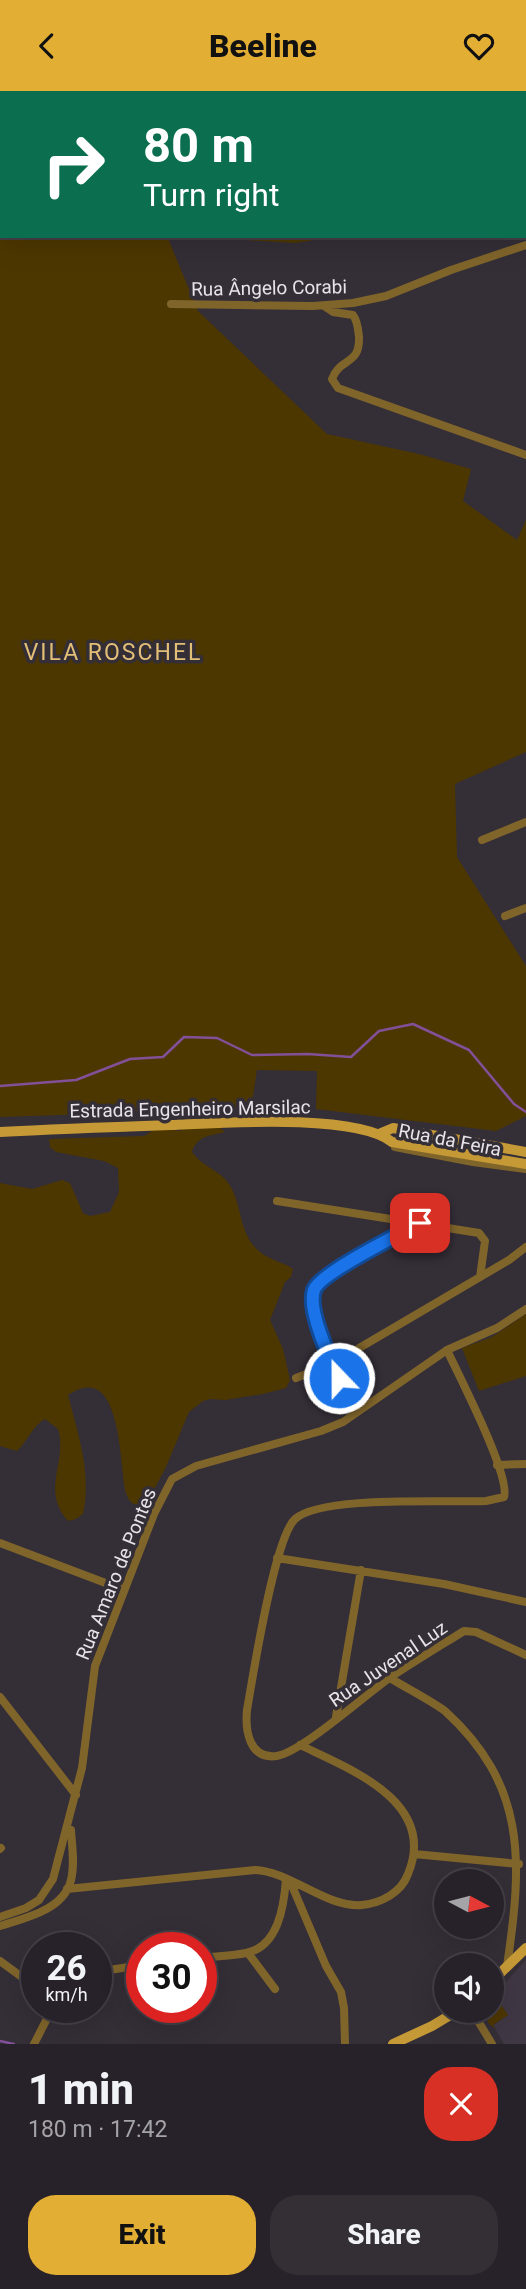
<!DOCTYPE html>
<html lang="en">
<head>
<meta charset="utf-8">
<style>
	body { margin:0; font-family:Roboto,sans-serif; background:#332f35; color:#f1f3f6; height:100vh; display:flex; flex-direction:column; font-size:26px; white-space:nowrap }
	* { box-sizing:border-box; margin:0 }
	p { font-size:23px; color:#a4a4a8 }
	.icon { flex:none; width:38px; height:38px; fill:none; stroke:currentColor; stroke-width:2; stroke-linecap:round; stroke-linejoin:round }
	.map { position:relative; height:1953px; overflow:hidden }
	.side { display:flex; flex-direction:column; background:#272229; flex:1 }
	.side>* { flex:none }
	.hud { position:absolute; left:0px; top:0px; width:527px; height:147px; box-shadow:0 7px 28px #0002,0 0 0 2px #433f46; background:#0b6e4f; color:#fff; overflow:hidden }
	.needle { width:46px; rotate:97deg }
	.buttons { position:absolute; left:434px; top:1778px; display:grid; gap:14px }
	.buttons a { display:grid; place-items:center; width:70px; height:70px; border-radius:50%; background:#272229; box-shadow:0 7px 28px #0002,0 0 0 2px #433f46; font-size:35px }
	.speed { position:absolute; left:21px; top:1841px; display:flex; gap:14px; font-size:35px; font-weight:700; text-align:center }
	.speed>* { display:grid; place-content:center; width:91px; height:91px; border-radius:50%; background:#272229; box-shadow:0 7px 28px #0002,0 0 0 2px #433f46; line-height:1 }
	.speed small { font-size:18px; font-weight:400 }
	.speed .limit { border:10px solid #d22; background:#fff; color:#111 }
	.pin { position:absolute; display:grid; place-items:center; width:60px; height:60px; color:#fff; margin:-30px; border-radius:14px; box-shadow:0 4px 10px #0006 }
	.me { position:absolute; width:77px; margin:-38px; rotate:338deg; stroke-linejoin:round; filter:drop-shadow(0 0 5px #0008) }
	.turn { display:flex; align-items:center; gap:24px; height:147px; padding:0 28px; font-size:32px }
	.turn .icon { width:91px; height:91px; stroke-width:2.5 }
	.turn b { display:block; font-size:49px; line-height:60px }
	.round { display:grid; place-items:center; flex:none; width:74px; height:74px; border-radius:28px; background:#332f35 }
	.headline { display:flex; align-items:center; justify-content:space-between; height:119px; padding:0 28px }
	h1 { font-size:42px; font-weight:800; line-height:52px }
	.primary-button { display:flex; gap:14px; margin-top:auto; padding:14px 28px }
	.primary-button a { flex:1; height:80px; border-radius:28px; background:#e3ae34; color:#111; font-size:28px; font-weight:800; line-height:80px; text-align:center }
	.primary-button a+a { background:#332f35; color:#f1f3f6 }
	header { display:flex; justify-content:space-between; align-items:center; height:91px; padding:0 28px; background:#e3ae34; color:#111; font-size:32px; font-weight:800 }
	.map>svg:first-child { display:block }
	.built { fill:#403744 }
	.green { fill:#4d3700 }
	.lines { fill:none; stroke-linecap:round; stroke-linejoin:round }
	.stream { stroke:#825098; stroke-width:2.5 }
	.minor { stroke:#80652b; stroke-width:8 }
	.major { stroke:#c59936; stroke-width:10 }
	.route-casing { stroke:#114b97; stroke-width:18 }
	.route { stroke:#1a73e8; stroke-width:12 }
	.labels { text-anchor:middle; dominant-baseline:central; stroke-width:7; stroke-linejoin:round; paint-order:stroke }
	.street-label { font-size:19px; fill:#e7e3e9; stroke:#342e37 }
	.quarter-label { font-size:23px; letter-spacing:2px; fill:#e3be76; stroke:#342e37 }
</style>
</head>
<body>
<header><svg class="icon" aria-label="back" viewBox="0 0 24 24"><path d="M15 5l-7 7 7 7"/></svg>Beeline<svg class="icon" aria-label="heart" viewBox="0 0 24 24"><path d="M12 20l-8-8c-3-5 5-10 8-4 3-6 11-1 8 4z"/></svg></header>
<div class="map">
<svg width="526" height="1953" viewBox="0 0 526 1953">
	<rect width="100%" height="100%" fill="#342e37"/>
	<path class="built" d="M 526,1869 L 526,1953 L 504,1953 L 493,1934 L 508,1924 L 494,1904 Z"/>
	<path class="green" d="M 0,0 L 434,0 L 2,2 L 2,145 L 167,145 L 198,220 L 327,343 L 419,363 L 471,378 L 463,410 L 517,449 L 526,429 L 526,661 L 455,693 L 457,766 L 526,875 L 526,1025 L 496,1040 L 316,1018 L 317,980 L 257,979 L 251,1018 L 0,1026 Z
		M 180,145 L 341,145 L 295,152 Z
		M 187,1034 L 219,1036 L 225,1041 C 211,1045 197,1044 192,1061 C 201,1075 220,1079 229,1093 C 243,1114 238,1143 260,1161 C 270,1169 283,1171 293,1178 L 291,1186 L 285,1191 L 270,1229 L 283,1258 L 290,1289 L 286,1297 L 263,1303 L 225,1309 L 210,1308 L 203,1310 L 189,1321 L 166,1376 L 142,1421 L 129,1409 L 126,1402 C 119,1376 123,1267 68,1304 C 78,1343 92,1383 83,1423 L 76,1428 L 68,1430 C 40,1399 68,1371 58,1338 L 45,1328 C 33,1334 27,1351 17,1360 L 0,1355 L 0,1092 L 32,1098 L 62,1089 L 70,1092 L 83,1122 L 90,1125 L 110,1121 L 119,1101 L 118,1077 L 104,1070 L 56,1061 L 50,1056 L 49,1048 L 144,1045 L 157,1037 L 180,1040 Z
		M 526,1223 L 526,1285 L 479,1300 L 462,1257 L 492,1246 Z
		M 494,1904 L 508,1924 L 493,1934 L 496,1938 L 489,1933 L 484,1920 L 492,1920 L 492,1906 Z"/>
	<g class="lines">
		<path class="stream" d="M 0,995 L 76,989 L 130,968 L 163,966 L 184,946 L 217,947 L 252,964 L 308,963 L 351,966 L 379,940 L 413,933 L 469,959 L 514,1013 L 526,1021
			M 0,1950 L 14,1953"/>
		<path class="minor" d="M 435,2 L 435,0
			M 525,32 L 526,32
			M 171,213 L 313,215 L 353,212 L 386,205 L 451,179 L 526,154
			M 324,215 L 333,221 L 353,224 C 358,231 358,238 359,246 C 360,275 340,266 332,288 L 338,297 L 526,364
			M 482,749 L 526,731
			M 505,825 L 526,817
			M 395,1056 L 473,1071 L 526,1078
			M 277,1110 L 479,1142 L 485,1150 L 480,1186
			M 447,1259 C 458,1283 511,1385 504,1406 L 486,1410 C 446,1412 322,1404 295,1428 C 274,1448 253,1585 247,1619 C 245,1639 249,1669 277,1665 C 302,1661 366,1603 391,1586 C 415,1570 440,1555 464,1540 L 476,1541 L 526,1564
			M 296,1287 L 332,1273 L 509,1169 L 526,1156
			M 359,1319 C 344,1296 304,1225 314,1199 C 317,1190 326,1185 334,1180 L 420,1132
			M 497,1374 L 526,1373
			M 0,1452 L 124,1499
			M 277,1467 L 444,1493 L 526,1511
			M 390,1587 C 408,1598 428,1608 445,1620 C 526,1694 523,1768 507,1875
			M 0,1606 L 76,1704
			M 336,1626 L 361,1479
			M 0,1758 L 1,1757
			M 414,1763 L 519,1773
			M 290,1790 L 326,1875 L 341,1901 L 344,1917 L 345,1953
			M 67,1798 L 255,1779 C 290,1780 326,1817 362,1814 C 381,1812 401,1802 408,1783 C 438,1711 350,1678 300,1654
			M 0,1826 L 26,1817 L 39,1809 L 53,1788 L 82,1677 L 95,1575 L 154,1423 L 172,1388 L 196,1375 L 321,1340 L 343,1331 L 447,1259 L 497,1237 L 526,1218
			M 0,1835 C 25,1827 64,1819 71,1789 C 75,1773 72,1755 71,1739
			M 248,1862 L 275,1898
			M 201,1867 C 216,1865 232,1865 246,1862 C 278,1856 284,1816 286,1788
			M 0,1870 L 37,1897
			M 96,1881 L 142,1874
			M 472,1920 L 492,1953
			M 34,1953 L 53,1916"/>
		<path class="major" d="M 0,1041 C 57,1038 114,1036 171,1034 C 220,1032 355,1022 392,1051 L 526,1073
			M 381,1042 L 393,1037 L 526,1061
			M 492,1890 L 526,1857
			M 393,1953 L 432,1935 L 457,1920"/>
	</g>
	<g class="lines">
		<g class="route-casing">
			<path id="route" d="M 339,1287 C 330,1268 307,1219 314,1199 C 320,1182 400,1143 420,1132"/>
		</g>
		<use href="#route" class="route"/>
	</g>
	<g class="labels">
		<g class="street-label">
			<text transform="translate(269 197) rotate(-1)">Rua Ângelo Corabi</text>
			<text transform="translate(190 1018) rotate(-1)">Estrada Engenheiro Marsilac</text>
			<text transform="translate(450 1049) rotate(11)">Rua da Feira</text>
			<text transform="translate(116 1483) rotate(-68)">Rua Amaro de Pontes</text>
			<text transform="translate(388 1573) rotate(-34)">Rua Juvenal Luz</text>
		</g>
		<g class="quarter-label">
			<text x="113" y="561">VILA ROSCHEL</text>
		</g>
	</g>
</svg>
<div class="buttons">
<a><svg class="needle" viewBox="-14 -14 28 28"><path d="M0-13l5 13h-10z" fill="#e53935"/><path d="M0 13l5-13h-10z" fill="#a4a4a8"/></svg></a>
<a><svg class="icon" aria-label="sound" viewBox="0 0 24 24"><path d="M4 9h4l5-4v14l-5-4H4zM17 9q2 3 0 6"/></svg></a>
</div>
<div class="speed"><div>26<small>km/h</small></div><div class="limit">30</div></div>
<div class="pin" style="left:420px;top:1132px;background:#d93025"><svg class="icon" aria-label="arrive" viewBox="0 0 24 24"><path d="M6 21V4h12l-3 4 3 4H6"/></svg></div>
<svg class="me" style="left:339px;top:1287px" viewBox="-20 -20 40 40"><circle r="17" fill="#1a73e8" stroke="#fff" stroke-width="3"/><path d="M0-11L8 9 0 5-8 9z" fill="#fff"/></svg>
<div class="hud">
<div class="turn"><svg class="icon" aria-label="right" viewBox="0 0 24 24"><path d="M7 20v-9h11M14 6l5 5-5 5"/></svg><div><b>80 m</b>Turn right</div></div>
</div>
</div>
<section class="side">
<div class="headline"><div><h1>1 min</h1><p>180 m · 17:42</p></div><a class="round" style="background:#d93025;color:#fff"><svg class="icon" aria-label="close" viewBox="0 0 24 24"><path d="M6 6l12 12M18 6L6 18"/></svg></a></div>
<div class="primary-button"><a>Exit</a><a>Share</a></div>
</section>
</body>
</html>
